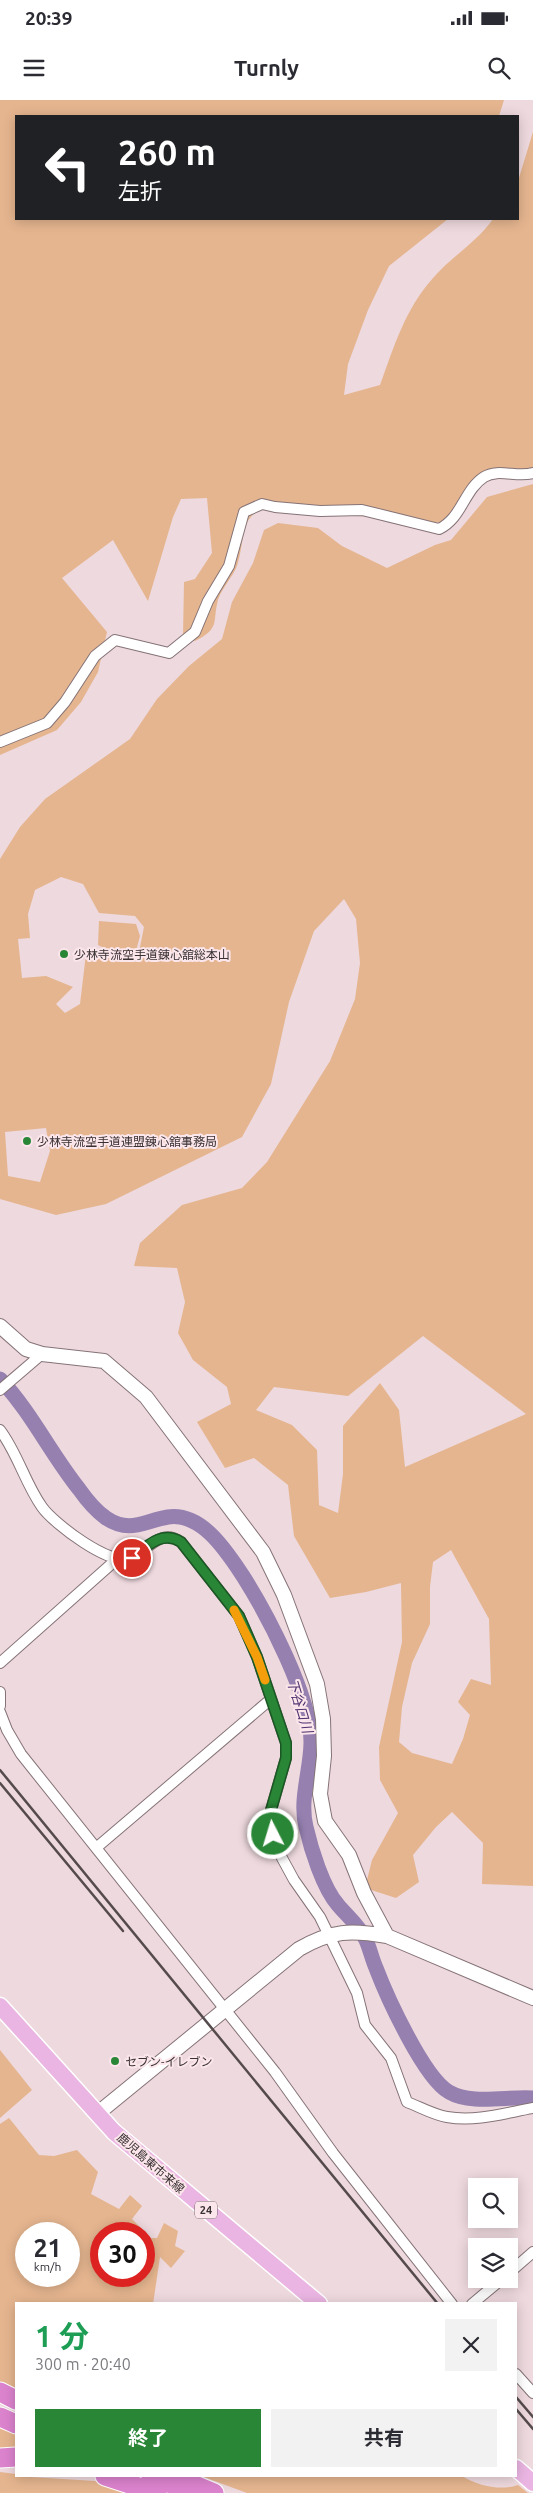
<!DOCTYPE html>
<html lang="ja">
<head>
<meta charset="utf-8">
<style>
	body { margin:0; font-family:Ubuntu,"Noto Sans JP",sans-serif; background:#f2f2f3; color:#2b2b33; height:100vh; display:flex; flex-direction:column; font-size:19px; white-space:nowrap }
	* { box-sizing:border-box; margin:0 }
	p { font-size:16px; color:#7c7c81 }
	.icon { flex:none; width:28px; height:28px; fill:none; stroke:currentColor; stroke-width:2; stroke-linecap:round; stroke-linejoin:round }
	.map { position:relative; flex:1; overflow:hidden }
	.panel { position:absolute; left:15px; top:2202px; width:502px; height:175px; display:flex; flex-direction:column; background:#fff; border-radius:0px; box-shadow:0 2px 12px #0003 }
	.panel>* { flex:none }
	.hud { position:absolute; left:15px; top:15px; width:504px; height:105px; border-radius:0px; box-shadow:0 2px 12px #0003; background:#202124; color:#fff; overflow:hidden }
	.fabs { position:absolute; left:468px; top:2078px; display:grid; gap:10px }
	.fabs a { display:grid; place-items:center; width:50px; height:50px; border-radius:0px; background:#fff; box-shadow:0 2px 12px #0003; font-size:25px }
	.speed { position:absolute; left:15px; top:2122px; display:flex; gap:10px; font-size:25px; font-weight:700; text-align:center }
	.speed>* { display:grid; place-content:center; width:65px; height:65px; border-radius:50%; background:#fff; box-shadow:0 2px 12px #0003; line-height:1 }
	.speed small { font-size:12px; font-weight:400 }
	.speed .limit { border:8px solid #d22; background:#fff; color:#111 }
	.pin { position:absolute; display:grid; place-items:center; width:42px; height:42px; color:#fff; margin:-21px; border:2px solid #fff; border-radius:50%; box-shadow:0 1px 5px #0007 }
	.me { position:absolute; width:55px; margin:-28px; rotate:355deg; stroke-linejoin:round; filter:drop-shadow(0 0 4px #0008) }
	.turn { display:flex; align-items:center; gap:18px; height:105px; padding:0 20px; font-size:22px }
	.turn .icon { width:65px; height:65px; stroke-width:2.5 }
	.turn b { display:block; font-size:35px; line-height:42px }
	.round { display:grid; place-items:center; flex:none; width:52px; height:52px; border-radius:0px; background:#f2f2f3 }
	.headline { display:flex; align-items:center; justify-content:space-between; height:85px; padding:0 20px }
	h1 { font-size:30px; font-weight:700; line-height:38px; color:#1e9e55 }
	.cta { display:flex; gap:10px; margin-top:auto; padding:10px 20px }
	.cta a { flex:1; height:58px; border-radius:0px; background:#2a8637; color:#fff; font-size:20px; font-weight:700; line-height:58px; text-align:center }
	.cta a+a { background:#f2f2f3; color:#2b2b33 }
	.status { display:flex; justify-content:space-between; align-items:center; height:35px; padding:0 25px; background:#fff; direction:ltr }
	.status svg { height:14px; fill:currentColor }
	header { display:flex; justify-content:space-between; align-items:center; height:65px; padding:0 20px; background:#fff; font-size:22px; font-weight:700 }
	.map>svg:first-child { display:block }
	.green { fill:#e5b58f; fill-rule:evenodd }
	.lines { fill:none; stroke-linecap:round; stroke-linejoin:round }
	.river { stroke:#9580b0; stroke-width:15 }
	.street-casing { stroke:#857377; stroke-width:12 }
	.secondary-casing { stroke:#857377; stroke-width:16 }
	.primary-casing { stroke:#fff; stroke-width:19 }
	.highway-casing { stroke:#fff; stroke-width:21 }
	.street { stroke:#fff; stroke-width:10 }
	.secondary { stroke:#fff; stroke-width:14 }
	.primary { stroke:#eab5e2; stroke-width:16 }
	.highway { stroke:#dc83ce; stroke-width:19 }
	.rail { stroke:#554b4d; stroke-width:2.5 }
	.route-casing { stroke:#1b5724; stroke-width:12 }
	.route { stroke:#2a8637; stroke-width:9 }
	.slow { stroke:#f59e0b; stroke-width:9 }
	.poi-dot { fill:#2a8637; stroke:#fbe6eb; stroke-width:2 }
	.labels { text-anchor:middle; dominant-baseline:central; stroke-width:4; stroke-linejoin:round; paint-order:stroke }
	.shield { fill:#fbe6eb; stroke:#73676a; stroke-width:1 }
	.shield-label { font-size:11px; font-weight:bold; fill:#393133 }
	.poi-label { font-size:12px; fill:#393133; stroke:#fbe6eb; text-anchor:start }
	.street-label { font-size:12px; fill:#393133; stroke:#fbe6eb }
	.water-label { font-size:14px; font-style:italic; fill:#4f316f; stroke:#fbe6eb }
</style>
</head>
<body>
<div class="status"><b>20:39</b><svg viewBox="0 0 49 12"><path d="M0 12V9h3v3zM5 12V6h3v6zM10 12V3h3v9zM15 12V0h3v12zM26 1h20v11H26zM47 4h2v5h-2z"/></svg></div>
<header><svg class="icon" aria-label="menu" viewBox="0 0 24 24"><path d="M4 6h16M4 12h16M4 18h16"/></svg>Turnly<svg class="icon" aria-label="search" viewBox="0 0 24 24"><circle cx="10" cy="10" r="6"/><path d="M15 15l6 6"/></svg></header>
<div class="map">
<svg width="533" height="2393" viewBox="0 0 533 2393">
	<rect width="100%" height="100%" fill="#eed9de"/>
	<path class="green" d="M 0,0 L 504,0 L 499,16 L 16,16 L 16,119 L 448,119 L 389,166 L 368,210 L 348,264 L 344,295 L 380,285 C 394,247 405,209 433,178 C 451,157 477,142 493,119 L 518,119 L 518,81 L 533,32 L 533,377 L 498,375 L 481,385 L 448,421 L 427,424 L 386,417 L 291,414 L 276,404 C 236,414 247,435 237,466 C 232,478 222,488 218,500 C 212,522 221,528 195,541 L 183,536 L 184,482 L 195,479 L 212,453 L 207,398 L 181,399 L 173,417 L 148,501 L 113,440 L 62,478 L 107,532 L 98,572 L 81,602 L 57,630 L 0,655 Z
		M 533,384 L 533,1786 L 482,1784 L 483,1743 L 452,1712 L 436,1727 L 413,1755 L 419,1782 L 396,1798 L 365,1788 L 372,1760 L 398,1713 L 380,1680 L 379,1647 L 402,1542 L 401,1483 L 366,1492 L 330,1498 L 294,1436 L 288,1385 L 254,1358 L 225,1368 L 197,1322 L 231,1304 L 227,1287 L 193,1260 L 178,1233 L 185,1202 L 177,1168 L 134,1166 L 140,1143 L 182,1105 L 242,1088 L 267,1062 L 330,961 L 355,899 L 360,863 L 356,819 L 344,799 L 314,831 L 289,902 L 271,984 L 242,1037 L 106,1104 L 56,1115 L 0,1099 L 0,759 L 20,727 L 45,699 L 130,639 L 157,599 L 189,566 L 222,539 L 232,502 L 253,463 L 264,430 L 278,423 L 318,428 L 342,446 L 387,468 L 435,445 L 451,440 L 487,397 ZM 61,777 L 83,784 L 99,813 L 135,816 L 144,827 L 137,862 L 86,854 L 80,904 L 65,913 L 56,904 L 73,887 L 46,876 L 22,878 L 18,839 L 30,838 L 28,814 L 35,790 ZM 46,1028 L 50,1051 L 40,1082 L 8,1076 L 5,1032 ZM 423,1236 L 526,1314 L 405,1367 L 399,1310 L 380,1283 L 343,1326 L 343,1374 L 338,1413 L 319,1405 L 317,1350 L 292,1325 L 256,1310 L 274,1287 L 348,1296 ZM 451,1450 L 489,1519 L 491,1585 L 471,1579 L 458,1602 L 470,1615 L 463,1639 L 452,1664 L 412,1653 L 399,1642 L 402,1607 L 412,1563 L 430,1524 L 430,1487 L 433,1462 Z
		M 99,821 L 136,824 L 140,836 L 134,858 L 118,855 L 98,845 Z
		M 0,1950 L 32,1990 L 0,2018 Z
		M 9,2018 L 39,2055 L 54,2056 L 77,2050 L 98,2072 L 91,2094 L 119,2109 L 130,2095 L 142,2106 L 132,2119 L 151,2138 L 157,2138 L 164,2123 L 178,2131 L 175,2146 L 185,2151 L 171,2168 L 160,2157 L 153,2204 L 16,2204 L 16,2291 L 0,2283 L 0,2024 ZM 26,2134 L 69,2134 L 69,2176 L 26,2176 ZM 101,2134 L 144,2134 L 144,2176 L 101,2176 Z
		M 0,2326 L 16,2332 L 16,2353 L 0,2353 Z
		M 0,2372 L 16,2374 L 16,2376 L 95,2381 L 131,2393 L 0,2393 Z
		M 201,2376 L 462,2376 C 478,2386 501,2391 518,2385 L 528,2393 L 247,2393 Z"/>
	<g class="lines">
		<path class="river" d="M 0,1279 C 31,1312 51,1354 79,1389 C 86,1399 96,1411 106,1418 C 130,1434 144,1421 168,1417 C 202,1412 227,1452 243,1476 C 267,1514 311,1597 311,1642 C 311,1669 299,1700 306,1727 C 311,1749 323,1788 338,1805 C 348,1817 359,1825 366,1840 C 370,1849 372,1859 376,1868 C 387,1897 424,1978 449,1992 C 471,2005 508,1996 533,1998"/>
		<g class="street-casing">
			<path id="street" d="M 0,642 L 47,623 L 65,602 L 95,556 L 115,540 L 169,553 L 195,532 L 208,501 L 229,466 L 244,412 L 262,404 L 275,407 L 320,411 L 362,410 L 439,429 C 462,418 464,390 484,377 C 498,368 518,378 533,373
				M 0,1290 L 42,1254
				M 0,1330 C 18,1354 25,1383 42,1407 C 53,1423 112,1468 131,1458 C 149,1449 161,1428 181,1442 L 239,1516 L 257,1557 L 286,1643 L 286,1658 L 271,1710 L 273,1734 L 282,1758 L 294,1780 L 320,1817 L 357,1893 L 365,1925 L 391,1958 L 407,2002 C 420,2007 434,2015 447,2017 C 476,2022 505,2013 533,2008
				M 0,1563 L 117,1459
				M 0,1592 L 0,1606
				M 0,1612 L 7,1630 L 21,1654 L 275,1972 L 333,2053 L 452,2204
				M 96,1748 L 271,1599
				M 509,2173 L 533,2152
				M 472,2204 L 502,2179
				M 516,2274 L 533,2293"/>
		</g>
		<g class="secondary-casing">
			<path id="secondary" d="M 0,1226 L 26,1249 L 42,1254 L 104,1261 L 146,1297 L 263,1452 L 284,1495 L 317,1584 L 323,1619 L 324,1656 L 320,1694 L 325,1721 L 349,1755 L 364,1793 L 387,1836 L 533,1898
				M 97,2014 L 299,1849 C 332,1830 351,1830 387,1836"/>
		</g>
		<g class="primary-casing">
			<path id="primary" d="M 0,1906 L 114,2032 L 319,2204
				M 516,2368 L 533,2383"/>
		</g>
		<g class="highway-casing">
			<path id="highway" d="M 0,2292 L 16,2300
				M 0,2317 L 16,2324
				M 0,2358 L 16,2357
				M 105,2376 L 157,2393
				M 151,2376 L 194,2393
				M 185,2381 L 214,2393"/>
		</g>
		<use href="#street" class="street"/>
		<use href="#secondary" class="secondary"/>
		<use href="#primary" class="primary"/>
		<use href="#highway" class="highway"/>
		<path class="rail" d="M 0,1670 L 438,2204
			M 0,1683 L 123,1831
			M 516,2297 L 533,2317
			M 516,2309 L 533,2329"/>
	</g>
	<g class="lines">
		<g class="route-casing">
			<path id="route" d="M 132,1458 C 147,1446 162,1430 181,1442 L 239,1516 L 257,1557 L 286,1643 L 286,1658 L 271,1710 L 273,1734"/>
		</g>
		<use href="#route" class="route"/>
		<path class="slow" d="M 234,1510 L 257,1557 L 265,1580"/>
	</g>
	<g class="poi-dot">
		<circle cx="64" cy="854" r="5"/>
		<circle cx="27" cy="1041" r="5"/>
		<circle cx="115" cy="1961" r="5"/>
	</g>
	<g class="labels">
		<rect class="shield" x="195" y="2101.5" width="22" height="17" rx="4"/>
		<g class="shield-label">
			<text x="206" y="2110">24</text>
		</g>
		<g class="poi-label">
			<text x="74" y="854">少林寺流空手道錬心舘総本山</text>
			<text x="37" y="1041">少林寺流空手道連盟錬心舘事務局</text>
			<text x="125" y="1961">セブン-イレブン</text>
		</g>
		<g class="street-label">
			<text transform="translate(151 2063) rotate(41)">鹿児島東市来線</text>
		</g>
		<g class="water-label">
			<text transform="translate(300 1606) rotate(73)">下谷口川</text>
		</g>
	</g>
</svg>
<div class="fabs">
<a><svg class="icon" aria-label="search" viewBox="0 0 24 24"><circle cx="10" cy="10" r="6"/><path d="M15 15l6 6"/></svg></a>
<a><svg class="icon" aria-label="layers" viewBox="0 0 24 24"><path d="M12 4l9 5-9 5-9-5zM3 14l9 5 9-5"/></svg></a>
</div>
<div class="speed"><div>21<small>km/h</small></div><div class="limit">30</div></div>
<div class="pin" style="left:132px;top:1458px;background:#d93025"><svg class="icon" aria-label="arrive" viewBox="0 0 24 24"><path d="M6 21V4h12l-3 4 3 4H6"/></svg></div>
<svg class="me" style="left:273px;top:1734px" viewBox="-20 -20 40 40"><circle r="17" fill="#2a8637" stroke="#fff" stroke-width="3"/><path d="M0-11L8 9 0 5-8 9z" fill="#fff"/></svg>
<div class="hud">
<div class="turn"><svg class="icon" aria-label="left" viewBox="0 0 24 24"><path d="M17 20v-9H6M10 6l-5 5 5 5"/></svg><div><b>260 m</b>左折</div></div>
</div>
<section class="panel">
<div class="headline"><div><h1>1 分</h1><p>300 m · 20:40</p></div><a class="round"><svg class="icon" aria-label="close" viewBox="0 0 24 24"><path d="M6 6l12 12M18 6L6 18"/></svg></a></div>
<div class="cta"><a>終了</a><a>共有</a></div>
</section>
</div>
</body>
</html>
